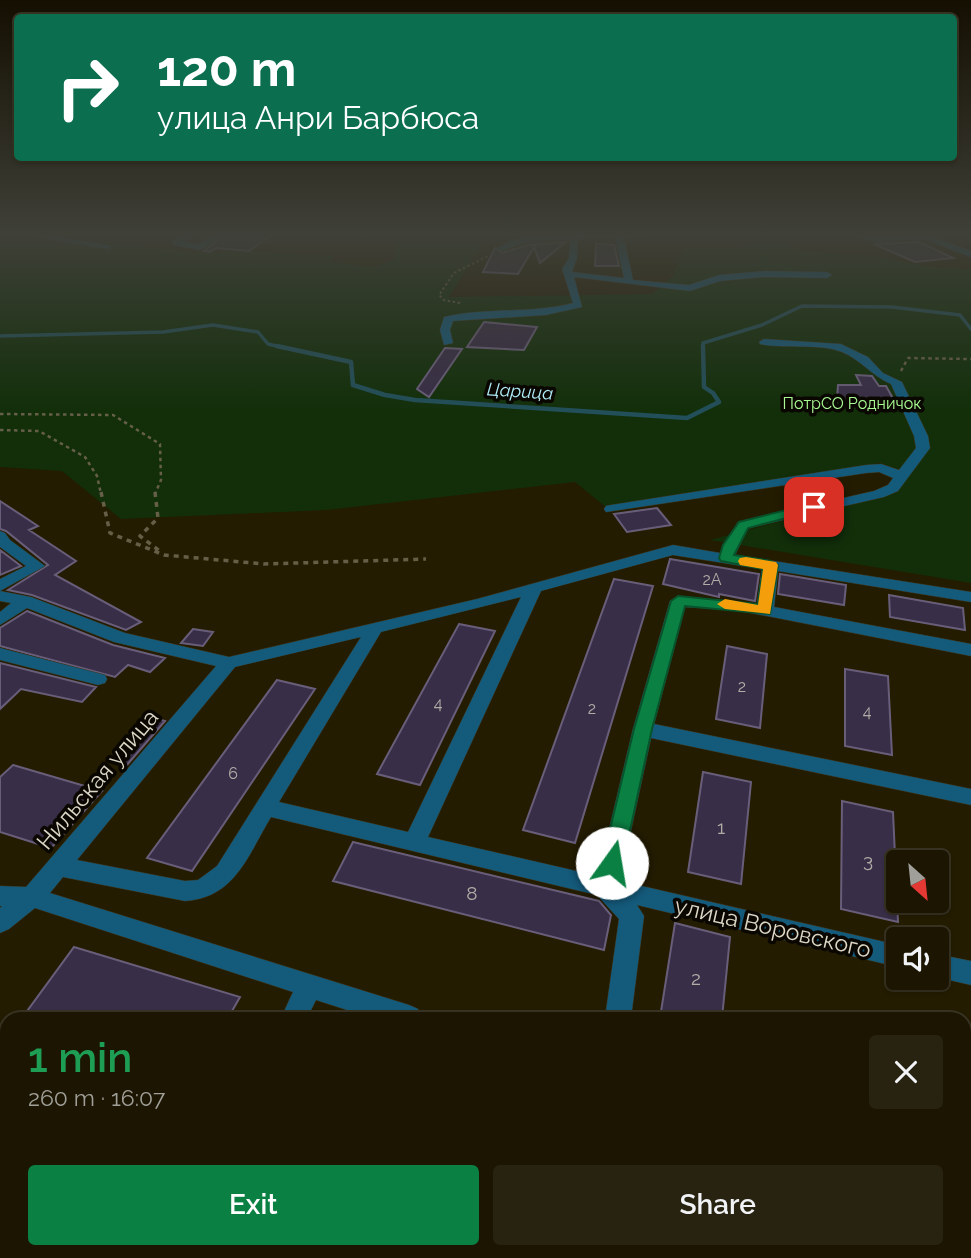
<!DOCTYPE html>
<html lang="en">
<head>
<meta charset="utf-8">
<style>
	body { margin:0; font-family:Raleway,sans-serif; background:#282210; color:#f1f3f6; height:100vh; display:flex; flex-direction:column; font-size:26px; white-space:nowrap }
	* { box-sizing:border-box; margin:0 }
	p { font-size:23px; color:#a09f99 }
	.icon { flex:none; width:38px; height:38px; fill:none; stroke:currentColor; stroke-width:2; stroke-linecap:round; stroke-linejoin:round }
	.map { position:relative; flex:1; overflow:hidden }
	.drawer { position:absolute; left:0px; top:1012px; width:971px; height:247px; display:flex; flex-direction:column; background:#1b1501; border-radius:21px 21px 0 0; box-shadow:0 2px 5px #0004,0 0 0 2px #393423 }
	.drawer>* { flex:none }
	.top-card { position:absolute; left:14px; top:14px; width:943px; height:147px; border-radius:7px; box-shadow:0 2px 5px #0004,0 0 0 2px #393423; background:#0b6e4f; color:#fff; overflow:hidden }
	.needle { width:46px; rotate:153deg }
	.fabs { position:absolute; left:886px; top:850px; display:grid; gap:14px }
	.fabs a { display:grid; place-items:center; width:63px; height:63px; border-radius:7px; background:#1b1501; box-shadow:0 2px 5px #0004,0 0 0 2px #393423; font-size:35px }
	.pin { position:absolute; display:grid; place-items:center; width:60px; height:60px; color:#fff; margin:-30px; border-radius:14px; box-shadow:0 4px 10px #0006 }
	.me { position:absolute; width:77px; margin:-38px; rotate:13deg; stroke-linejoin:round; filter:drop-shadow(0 0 5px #0008) }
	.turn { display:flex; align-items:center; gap:24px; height:147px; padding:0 28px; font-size:32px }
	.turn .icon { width:91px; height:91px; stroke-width:2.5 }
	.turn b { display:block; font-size:49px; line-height:60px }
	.round { display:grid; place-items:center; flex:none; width:74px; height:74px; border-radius:7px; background:#282210 }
	.head { display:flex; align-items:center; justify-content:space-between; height:119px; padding:0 28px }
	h1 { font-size:42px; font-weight:600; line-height:52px; color:#1e9e55 }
	.button { display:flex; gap:14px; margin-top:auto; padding:14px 28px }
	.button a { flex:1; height:80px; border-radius:7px; background:#0b8043; color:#fff; font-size:28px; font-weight:600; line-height:80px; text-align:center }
	.button a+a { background:#282210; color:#f1f3f6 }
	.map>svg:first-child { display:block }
	.green { fill:#122f0a }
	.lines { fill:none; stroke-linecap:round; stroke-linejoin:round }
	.stream-far1 { stroke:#224f59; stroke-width:3.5 }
	.stream { stroke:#224f59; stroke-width:4.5 }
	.building { fill:#382e47; stroke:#695e7a; stroke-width:2 }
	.minor-casing { stroke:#3e361d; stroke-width:1 }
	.path-far3 { stroke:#665f48; stroke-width:2; stroke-dasharray:2.5 2.5; stroke-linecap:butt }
	.path-far2 { stroke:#665f48; stroke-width:2.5; stroke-dasharray:3.5 3.5; stroke-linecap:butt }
	.path-far1 { stroke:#665f48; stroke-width:3.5; stroke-dasharray:5 5; stroke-linecap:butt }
	.path { stroke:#665f48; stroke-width:5; stroke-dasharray:9 9; stroke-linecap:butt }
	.minor { fill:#145a7b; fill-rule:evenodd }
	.route { fill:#0b8043; stroke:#07532c; stroke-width:2 }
	.slow { fill:#f59e0b }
	.labels { text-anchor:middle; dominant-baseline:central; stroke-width:7; stroke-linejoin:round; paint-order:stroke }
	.far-park-label { font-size:16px; fill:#a9fc94; stroke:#0a0701 }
	.number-label { font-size:16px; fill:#b2aca6 }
	.far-water-label { font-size:18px; font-style:italic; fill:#b2eefc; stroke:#0a0701 }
	.near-number-label { font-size:19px; fill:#b2aca6 }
	.near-street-label { font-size:23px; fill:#dbd6c6; stroke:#0a0701 }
</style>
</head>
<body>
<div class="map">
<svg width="971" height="1258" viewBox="0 0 971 1258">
	<rect width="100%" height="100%" fill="#241c01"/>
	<path class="green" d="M 0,235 L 56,235 L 192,253 L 256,252 L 334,256 L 329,262 L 374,267 L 394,260 L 398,235 L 482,235 L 480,247 L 449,297 L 652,294 L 673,276 L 684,248 L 743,247 L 761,235 L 775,235 L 795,251 L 874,256 L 936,268 L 971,269 L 971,583 L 710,540 L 895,491 L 909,472 L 879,463 L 607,508 L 575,482 L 326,510 L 121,519 L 62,471 L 0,467 Z"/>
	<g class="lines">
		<path class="stream-far1" d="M 0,336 L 163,332 L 213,325 L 258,332 L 268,344 L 285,348
			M 703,348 L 703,343 L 762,325 L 802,306 L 892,307 L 960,315 L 971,329"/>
		<path class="stream" d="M 277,346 L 351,362 L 353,385 L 385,395 L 415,400 L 687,418 L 719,402 L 713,393 L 704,387 L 703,346"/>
	</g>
	<path class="building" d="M 224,235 L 271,235 L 249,251 L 216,248 L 210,252 L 204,251 Z
		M 566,242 L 540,263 L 534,247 L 518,274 L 483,272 L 495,248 L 502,253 L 528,245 Z
		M 919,242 L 953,258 L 915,262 L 874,244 Z
		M 596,244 L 614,245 L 619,266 L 595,266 Z
		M 484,322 L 537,327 L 524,350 L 467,347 Z
		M 445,348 L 462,349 L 429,397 L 417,389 Z
		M 856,375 L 872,376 L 879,386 L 886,386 L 895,402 L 837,399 L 838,385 L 861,385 Z
		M 837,480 L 842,496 L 824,500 L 808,484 Z
		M 0,501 L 38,526 L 29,530 L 76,561 L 55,575 L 141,622 L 126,630 L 32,595 L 8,590 L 48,565 L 6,531 L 0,529 Z
		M 657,508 L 671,525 L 627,532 L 614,514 Z
		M 0,550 L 21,566 L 0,575 Z
		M 670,559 L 759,574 L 755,601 L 719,594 L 719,597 L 663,584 Z
		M 780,574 L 846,585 L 844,605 L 778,594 Z
		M 614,579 L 653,586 L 575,843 L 523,830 Z
		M 889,595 L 963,608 L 965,630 L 890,617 Z
		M 27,611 L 113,645 L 165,658 L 150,672 L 128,665 L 115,677 L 0,646 L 0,628 Z
		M 459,624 L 495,631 L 420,785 L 377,774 Z
		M 193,629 L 213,632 L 203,646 L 181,643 Z
		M 727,646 L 767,654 L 760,728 L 716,719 Z
		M 0,663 L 96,687 L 82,702 L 21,689 L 0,709 Z
		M 845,669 L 888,676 L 892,755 L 845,746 Z
		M 277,680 L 315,689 L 192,871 L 147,858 Z
		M 151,717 L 165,721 L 126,766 L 111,762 Z
		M 13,765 L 102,791 L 51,848 L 0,832 L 0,777 Z
		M 703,772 L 751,782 L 741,884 L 688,872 Z
		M 842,801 L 893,812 L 898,922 L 841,909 Z
		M 353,842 L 599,901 L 611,915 L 604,950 L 333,881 Z
		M 675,923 L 730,937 L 722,1018 L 660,1018 Z
		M 74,947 L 240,997 L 228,1018 L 100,1018 L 88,1014 L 85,1018 L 22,1018 Z"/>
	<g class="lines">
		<g class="minor-casing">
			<path id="minor" d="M 25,235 L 49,235 L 112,246 L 108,249 Z
				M 182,235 L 192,235 L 184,242 L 199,244 L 211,235 L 221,235 L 201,250 L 173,245 L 173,241 Z
				M 357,235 L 366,235 L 361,239 Z
				M 537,235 L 677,235 L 624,238 L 633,280 L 689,285 L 719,275 L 765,271 L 827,272 L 832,275 L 827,278 L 765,277 L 720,281 L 690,291 L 574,277 L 582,307 L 546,315 L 453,321 L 450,330 L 453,343 L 444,345 L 440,330 L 444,317 C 487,307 531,314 573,303 L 562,269 L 569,258 L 570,239 L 527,242 L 501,251 L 497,248 L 515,239 ZM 578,238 L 615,238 L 624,278 L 572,272 L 577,258 Z
				M 852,235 L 948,235 L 936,238 L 971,251 L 971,257 L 924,239 L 871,242 Z
				M 764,339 L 841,344 L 868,357 L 883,373 L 902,382 L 928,436 L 930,448 L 898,491 L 884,497 L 748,528 L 735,555 L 971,592 L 971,602 L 778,571 L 774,607 L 971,644 L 971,656 L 736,610 L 685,607 L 654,724 L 971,789 L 971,805 L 651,738 L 620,881 L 898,945 L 898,967 L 637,905 L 644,916 L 631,1018 L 605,1018 L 619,919 L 597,895 L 271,817 C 248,855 235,898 185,901 L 63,877 L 50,893 L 409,1005 L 418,1009 L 422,1018 L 372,1018 L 316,1000 L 307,1018 L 281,1018 L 293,992 L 35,908 L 9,929 L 0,933 L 0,908 L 2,906 L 0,906 L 0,886 L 26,887 L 216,666 L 114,642 L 27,608 L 0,625 L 0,612 L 11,603 L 0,601 L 0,591 L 31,597 L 125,633 L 229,657 L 477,599 L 673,545 L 720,553 L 738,522 L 874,491 L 888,485 L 893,478 L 879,472 L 866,473 L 606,512 L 604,509 L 606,506 L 611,505 L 866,465 L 881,464 L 899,470 L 916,448 L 914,436 L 891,384 C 872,376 861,360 842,352 C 821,343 784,349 760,344 L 759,342 ZM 673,555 L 762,569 L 757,604 L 678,596 L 670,601 L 633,729 L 598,876 L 428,837 L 541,591 ZM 521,597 L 408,832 L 279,802 L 381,632 ZM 361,637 L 217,866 L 198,880 L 185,881 L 77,860 L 235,667 Z
				M 0,531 L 5,533 L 10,540 L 45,566 L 0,591 L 0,579 L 26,566 L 0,547 Z
				M 0,648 L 105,675 L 107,679 L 105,683 L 98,685 L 0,660 Z
				M 936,954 L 971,961 L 971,985 L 936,977 Z
				M 964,1166 L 971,1168 L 971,1198 L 964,1196 Z
				M 70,1251 L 116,1251 L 119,1258 L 73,1258 Z
				M 164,1251 L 196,1251 L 193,1258 L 161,1258 Z
				M 342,1251 L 374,1251 L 372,1258 L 340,1258 Z
				M 562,1251 L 594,1251 L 592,1258 L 560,1258 Z"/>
		</g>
		<path class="path-far3" d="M 460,303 L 444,300 L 439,295 L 454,273 L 490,255"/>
		<path class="path-far2" d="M 901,371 L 908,358 L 971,359
			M 0,414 L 113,415 L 160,444 L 161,480 L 155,494
			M 0,430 L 39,431 L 85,457 L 97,476 L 101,494"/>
		<path class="path-far1" d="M 101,492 L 110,533 L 164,555 L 264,564 L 426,559
			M 155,492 L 158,518 L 140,536 L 161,552"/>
		<path class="path" d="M 289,1251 L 291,1258
			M 209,1258 L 221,1251"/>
		<use href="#minor" class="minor"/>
	</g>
	<linearGradient id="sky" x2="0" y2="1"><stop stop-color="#140f01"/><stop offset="0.57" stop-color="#3f4038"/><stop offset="1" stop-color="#3f4038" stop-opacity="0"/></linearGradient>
	<rect width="971" height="411" fill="url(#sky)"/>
	<path class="route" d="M 814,503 L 818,504 L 818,510 L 748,528 L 734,555 L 771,561 L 778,565 L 770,614 L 685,606 L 652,729 L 623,863 L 620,869 L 612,871 L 605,869 L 602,863 L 634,729 L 671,601 L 678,596 L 758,604 L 763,569 L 721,561 L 719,558 L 723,545 L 739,522 Z"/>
	<path class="slow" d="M 746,557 L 776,562 L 778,565 L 770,614 L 725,609 L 717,604 L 725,599 L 758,605 L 763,569 L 740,565 L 738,561 L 740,558 Z"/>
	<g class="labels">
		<g class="far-park-label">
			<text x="852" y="403">ПотрСО Родничок</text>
		</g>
		<g class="number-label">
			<text x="712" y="579">2А</text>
			<text x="742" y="686">2</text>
			<text x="438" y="703">4</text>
			<text x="592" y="708">2</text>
			<text x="867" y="711">4</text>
			<text x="233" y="773">6</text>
		</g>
		<g class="far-water-label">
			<text transform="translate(520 391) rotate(4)">Царица</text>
		</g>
		<g class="near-number-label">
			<text x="721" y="827">1</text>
			<text x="868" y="860">3</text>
			<text x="472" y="893">8</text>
			<text x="696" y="978">2</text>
		</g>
		<g class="near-street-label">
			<text transform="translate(97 779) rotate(-50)">Нильская улица</text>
			<text transform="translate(773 927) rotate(13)">улица Воровского</text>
		</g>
	</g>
</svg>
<div class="fabs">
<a><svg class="needle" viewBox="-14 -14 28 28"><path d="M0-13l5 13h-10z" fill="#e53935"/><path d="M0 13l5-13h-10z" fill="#a09f99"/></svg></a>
<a><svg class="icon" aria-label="sound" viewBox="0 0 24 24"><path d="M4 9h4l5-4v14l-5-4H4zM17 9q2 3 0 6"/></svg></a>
</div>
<div class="pin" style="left:814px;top:507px;background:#d93025"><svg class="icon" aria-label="arrive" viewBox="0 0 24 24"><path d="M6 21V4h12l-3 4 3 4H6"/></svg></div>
<svg class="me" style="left:612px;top:863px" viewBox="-20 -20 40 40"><circle r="19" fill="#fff"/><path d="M0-13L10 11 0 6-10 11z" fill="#0b8043"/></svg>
<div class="top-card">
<div class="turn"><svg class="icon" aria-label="right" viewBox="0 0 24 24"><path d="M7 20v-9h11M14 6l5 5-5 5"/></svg><div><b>120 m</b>улица Анри Барбюса</div></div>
</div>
<section class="drawer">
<div class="head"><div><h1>1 min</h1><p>260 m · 16:07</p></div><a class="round"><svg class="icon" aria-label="close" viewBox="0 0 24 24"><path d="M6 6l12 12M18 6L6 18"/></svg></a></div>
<div class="button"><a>Exit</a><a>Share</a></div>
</section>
</div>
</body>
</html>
